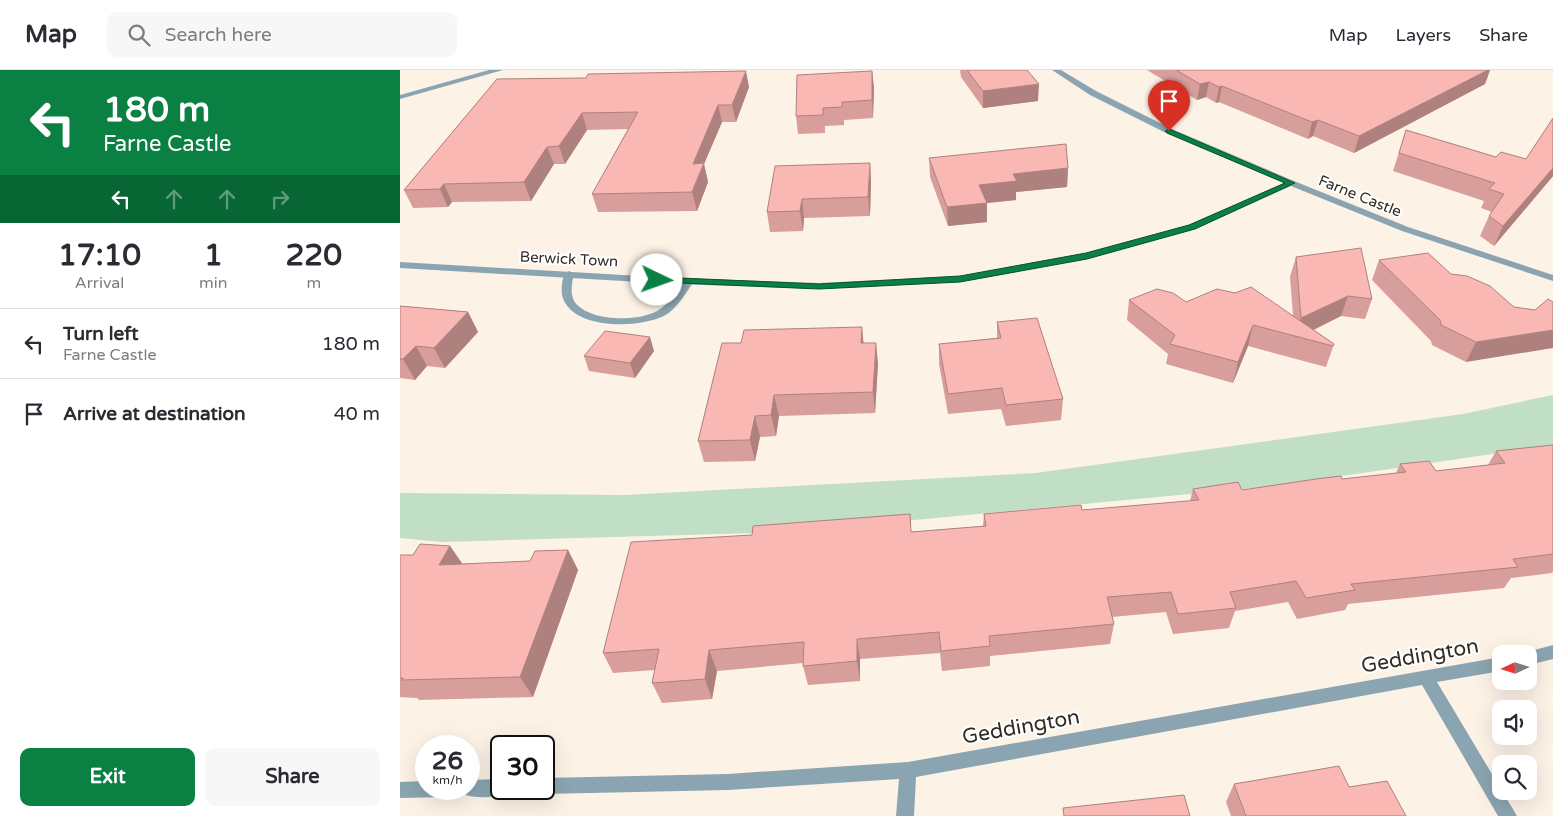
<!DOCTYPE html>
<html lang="en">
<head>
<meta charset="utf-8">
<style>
	body { margin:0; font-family:"Varela Round",sans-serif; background:#f7f7f7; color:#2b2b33; height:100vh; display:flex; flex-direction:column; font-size:19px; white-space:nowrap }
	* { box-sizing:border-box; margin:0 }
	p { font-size:16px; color:#7c7c81 }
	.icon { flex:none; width:28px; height:28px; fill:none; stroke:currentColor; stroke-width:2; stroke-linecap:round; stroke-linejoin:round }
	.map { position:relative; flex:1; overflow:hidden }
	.side { display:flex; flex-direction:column; background:#fff; width:400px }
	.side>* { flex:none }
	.guide { background:#0b8043; color:#fff; overflow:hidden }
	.needle { width:32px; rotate:266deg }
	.controls { position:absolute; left:1092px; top:575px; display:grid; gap:10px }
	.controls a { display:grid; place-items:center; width:45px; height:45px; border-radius:10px; background:#fff; box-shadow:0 5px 20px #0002; font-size:25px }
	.speed { position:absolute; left:15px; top:665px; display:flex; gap:10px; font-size:25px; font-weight:700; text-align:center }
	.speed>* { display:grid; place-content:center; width:65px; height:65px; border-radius:50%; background:#fff; box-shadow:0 5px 20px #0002; line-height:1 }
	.speed small { font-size:12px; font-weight:400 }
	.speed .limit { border:2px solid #111; border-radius:8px; background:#fff; color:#111 }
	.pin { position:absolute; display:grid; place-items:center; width:42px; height:42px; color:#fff; margin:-51px -21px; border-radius:50% 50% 50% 0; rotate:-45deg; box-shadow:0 0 5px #0007 }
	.pin .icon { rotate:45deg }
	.me { position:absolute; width:55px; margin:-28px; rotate:93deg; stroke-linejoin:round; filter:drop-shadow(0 0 4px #0008) }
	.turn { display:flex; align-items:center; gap:18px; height:105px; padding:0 20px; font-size:22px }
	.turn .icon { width:65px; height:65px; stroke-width:2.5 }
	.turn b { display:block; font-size:35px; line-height:42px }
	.lanes { display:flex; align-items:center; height:48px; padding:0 20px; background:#0003; justify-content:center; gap:25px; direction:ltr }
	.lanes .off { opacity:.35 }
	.eta { display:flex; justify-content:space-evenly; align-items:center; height:85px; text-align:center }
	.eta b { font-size:30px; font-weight:700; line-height:35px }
	.primary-button { display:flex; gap:10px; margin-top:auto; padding:10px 20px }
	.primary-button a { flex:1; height:58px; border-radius:10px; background:#0b8043; color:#fff; font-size:20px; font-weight:700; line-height:58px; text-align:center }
	.primary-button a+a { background:#f7f7f7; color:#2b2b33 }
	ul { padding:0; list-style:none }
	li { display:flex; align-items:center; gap:15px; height:70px; padding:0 20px; border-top:1px solid #e1e1e2 }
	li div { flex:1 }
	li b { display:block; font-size:19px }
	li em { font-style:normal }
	header { display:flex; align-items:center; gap:30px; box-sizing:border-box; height:70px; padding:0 25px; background:#fff; border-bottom:1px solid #e1e1e2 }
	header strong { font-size:24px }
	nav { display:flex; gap:28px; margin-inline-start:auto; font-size:18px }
	.search { width:350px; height:45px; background:#f7f7f7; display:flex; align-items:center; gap:12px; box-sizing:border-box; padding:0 18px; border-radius:10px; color:#7c7c81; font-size:19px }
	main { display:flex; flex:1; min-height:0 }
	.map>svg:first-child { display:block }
	.green { fill:#c0dfc4 }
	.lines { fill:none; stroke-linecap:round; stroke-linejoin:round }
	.lane { fill:#8aa5b1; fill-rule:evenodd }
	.street { fill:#8aa5b1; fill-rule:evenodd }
	.wall { fill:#d79e9b }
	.shaded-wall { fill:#af817e }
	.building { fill:#fab8b4; stroke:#af817e }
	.route { fill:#0b8043; stroke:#07532c }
	.labels { text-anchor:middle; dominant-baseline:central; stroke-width:4; stroke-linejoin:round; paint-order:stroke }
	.far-street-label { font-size:15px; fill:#322b23; stroke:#fff }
	.near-street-label { font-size:21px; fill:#322b23; stroke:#fff }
</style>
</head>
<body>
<header>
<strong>Map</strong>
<div class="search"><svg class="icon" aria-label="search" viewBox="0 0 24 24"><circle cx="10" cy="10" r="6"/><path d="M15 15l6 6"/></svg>Search here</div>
<nav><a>Map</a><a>Layers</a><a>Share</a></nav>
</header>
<main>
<section class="side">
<div class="guide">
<div class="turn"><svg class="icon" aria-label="left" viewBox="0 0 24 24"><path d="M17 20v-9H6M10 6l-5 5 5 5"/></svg><div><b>180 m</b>Farne Castle</div></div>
<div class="lanes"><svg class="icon" aria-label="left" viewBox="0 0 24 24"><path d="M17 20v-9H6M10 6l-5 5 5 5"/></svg><svg class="icon off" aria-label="ahead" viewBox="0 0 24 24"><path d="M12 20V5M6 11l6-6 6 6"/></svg><svg class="icon off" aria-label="ahead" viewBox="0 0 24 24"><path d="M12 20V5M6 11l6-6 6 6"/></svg><svg class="icon off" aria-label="right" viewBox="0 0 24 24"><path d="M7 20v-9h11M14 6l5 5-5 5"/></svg></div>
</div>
<div class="eta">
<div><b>17:10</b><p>Arrival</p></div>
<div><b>1</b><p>min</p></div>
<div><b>220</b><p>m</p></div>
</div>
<ul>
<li><svg class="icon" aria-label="left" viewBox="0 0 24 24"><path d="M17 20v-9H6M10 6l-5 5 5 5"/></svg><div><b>Turn left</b><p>Farne Castle</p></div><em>180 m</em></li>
<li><svg class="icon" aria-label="arrive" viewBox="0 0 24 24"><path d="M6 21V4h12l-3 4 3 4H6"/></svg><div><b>Arrive at destination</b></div><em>40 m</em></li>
</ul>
<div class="primary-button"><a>Exit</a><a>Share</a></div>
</section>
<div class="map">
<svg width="1153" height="746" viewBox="0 0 1153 746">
	<rect width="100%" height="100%" fill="#fdf2e6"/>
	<path class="green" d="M 1153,325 L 1153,375 L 874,416 L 387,462 L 43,472 L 0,468 L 0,423 L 225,425 L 636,403 L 1063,344 Z"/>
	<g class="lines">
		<path class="lane" d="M 169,201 L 174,204 C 172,212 170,223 174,231 C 188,252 237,252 257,241 C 270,234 278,220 285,209 L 293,209 L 294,211 C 286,223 277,239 264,246 C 238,258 179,260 164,231 C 160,223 162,212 164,204 Z"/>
		<path class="street" d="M 89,0 L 103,0 L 0,29 L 0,25 Z
			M 652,0 L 661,0 L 696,21 L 772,59 L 894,111 L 1008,157 L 1153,205 L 1153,211 L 1002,161 L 891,116 L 795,159 L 687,189 L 560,212 L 419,219 L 274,214 L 0,198 L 0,192 L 274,208 L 419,213 L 560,206 L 686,183 L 789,155 L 884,113 L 766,63 L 690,25 Z
			M 1153,575 L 1153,589 L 1129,595 L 1129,584 L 1123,583 Z
			M 1101,587 L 1101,601 L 1037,612 L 1117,746 L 1098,746 L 1022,615 L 516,707 L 514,746 L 496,746 L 499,709 L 328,720 L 144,724 L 138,722 L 136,719 L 144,719 L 144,708 L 328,704 L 508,692 Z
			M 101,709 L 101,719 L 109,719 L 107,723 C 95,728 75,729 63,724 L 61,719 L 69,719 L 69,710 Z
			M 26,711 L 26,719 L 55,719 L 52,725 L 46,727 L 0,728 L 0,712 Z"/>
	</g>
	<path class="wall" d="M 560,0 L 627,0 L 638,31 L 583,38 L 561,7 Z
		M 747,0 L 1090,0 L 1085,14 L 954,83 L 913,66 L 908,69 L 819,32 L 816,33 L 806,27 L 797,30 Z
		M 472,1 L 474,18 L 473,48 L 444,50 L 444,55 L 425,56 L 425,63 L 398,64 L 396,46 Z
		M 97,9 L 349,17 L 336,52 L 322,52 L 304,94 L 308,112 L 297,141 L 198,142 L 192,124 L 228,59 L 187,60 L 165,94 L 154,94 L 131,131 L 52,132 L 48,137 L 13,138 L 4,120 Z
		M 1153,48 L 1153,106 L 1094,176 L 1080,166 L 1089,146 L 1092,142 L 1081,138 L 1084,131 L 993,101 L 1006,60 L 1096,87 L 1126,89 Z
		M 529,88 L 668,98 L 667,117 L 616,122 L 616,130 L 587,133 L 587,152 L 548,156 L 530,107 Z
		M 470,93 L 471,111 L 470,146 L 404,148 L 403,161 L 370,162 L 367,142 Z
		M 896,187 L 972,229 L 965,249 L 941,246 L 914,260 L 934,274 L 926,297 L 848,276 L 833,313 L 766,294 L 768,284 L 727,250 L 729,230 L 786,232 L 893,245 L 890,207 Z
		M 979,190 L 1051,204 L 1114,237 L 1135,240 L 1153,232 L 1066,292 L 1032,275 L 1031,271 L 972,210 Z
		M 0,236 L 68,242 L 78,262 L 45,298 L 27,296 L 15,310 L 0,308 Z
		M 597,252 L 663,329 L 661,350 L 606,356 L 601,339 L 548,344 L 539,294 L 539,274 L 597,268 Z
		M 322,273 L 463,273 L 478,293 L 475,343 L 379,346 L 376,366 L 360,367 L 355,391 L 304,392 L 298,371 Z
		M 254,281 L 235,308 L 189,301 L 184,286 Z
		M 1153,375 L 1153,501 L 1152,503 L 1111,508 L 1104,518 L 948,534 L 945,540 L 897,549 L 888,532 L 835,541 L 829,558 L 773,564 L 766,542 L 712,547 L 714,554 L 710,574 L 590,586 L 590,596 L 542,601 L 540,583 L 460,589 L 460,611 L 408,615 L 403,596 L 403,593 L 317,601 L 312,629 L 262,633 L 252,613 L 255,600 L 213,603 L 203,583 L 511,462 L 583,456 L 584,444 L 682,440 L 790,431 L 793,419 L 842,420 L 996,403 L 1000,394 L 1036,401 L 1088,395 L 1096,381 Z
		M 50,476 L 62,494 L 130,491 L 168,480 L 178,500 L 133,627 L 19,630 L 17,628 L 0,627 L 0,485 L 13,485 Z
		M 834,714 L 949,717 L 1006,746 L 831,746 L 826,732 Z"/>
	<path class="shaded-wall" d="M 1088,0 L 1090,0 L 1085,14 L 954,83 L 959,66 Z
		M 346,1 L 349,17 L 336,52 L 332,35 Z
		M 472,1 L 474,18 L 473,48 L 472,30 Z
		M 809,12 L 806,27 L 797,30 L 800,14 Z
		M 639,14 L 638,31 L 583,38 L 583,21 Z
		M 822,16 L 819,32 L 816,33 L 819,17 Z
		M 318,35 L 322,52 L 304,94 L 308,112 L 297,141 L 292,122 L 293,94 Z
		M 182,43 L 187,60 L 165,94 L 159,76 Z
		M 918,50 L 913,66 L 908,69 L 912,52 Z
		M 147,77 L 154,94 L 131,131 L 124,112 Z
		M 470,93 L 471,111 L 470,146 L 468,127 Z
		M 668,98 L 667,117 L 616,122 L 616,130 L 587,133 L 587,152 L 548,156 L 547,137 L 579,115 L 613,104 Z
		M 1153,98 L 1153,106 L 1094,176 L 1103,156 Z
		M 44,114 L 52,132 L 48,137 L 40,119 Z
		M 402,129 L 404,148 L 403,161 L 400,141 Z
		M 948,226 L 941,246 L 898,267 L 895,267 L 901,248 Z
		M 68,242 L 78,262 L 45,298 L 34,278 Z
		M 853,255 L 848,276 L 833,313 L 838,292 Z
		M 462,257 L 464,278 L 461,273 Z
		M 1153,260 L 1153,278 L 1066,292 L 1076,272 Z
		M 250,267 L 254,281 L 235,308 L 230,293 Z
		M 476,273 L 478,293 L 475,343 L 473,322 Z
		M 16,276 L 27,296 L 15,310 L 3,289 Z
		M 374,325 L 379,346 L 376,366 L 371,345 Z
		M 355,346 L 360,367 L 355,391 L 350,370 Z
		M 50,476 L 64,496 L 39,495 Z
		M 168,480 L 178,500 L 133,627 L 120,607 Z
		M 457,569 L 460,589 L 460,611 L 457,591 Z
		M 309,580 L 317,601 L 312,629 L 305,609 Z"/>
	<path class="building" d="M 567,0 L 627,0 L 639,14 L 583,21 Z
		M 776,0 L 1088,0 L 959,66 L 918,50 L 912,52 L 822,16 L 819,17 L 809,12 L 800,14 Z
		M 346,1 L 332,35 L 318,35 L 293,94 L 304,93 L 292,122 L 192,124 L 238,42 L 182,43 L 159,76 L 147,77 L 124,112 L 44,114 L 40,119 L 4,120 L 97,9 L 186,8 L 188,4 Z
		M 472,1 L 472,30 L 442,32 L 442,37 L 423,38 L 423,45 L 396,46 L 397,5 Z
		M 1153,48 L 1153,98 L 1103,156 L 1089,146 L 1104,124 L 1089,119 L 1095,113 L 999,83 L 1006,60 L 1096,87 L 1101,82 L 1126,89 Z
		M 666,74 L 668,98 L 613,104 L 617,111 L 579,115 L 587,133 L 547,137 L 529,88 Z
		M 470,93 L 468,127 L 402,129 L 400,141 L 367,142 L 375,96 Z
		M 961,178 L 972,229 L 948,226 L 901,248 L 896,187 Z
		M 1028,183 L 1051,204 L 1067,206 L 1090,216 L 1114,237 L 1135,240 L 1148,229 L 1153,232 L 1153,260 L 1076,272 L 1041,255 L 1040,250 L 979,190 Z
		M 851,217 L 934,274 L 933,276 L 853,255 L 838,292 L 770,274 L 775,265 L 729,230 L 757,219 L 773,223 L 786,232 L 817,219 L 835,223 Z
		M 0,236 L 68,242 L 34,278 L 16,276 L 3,289 L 0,289 Z
		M 637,248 L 663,329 L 606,335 L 602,318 L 548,324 L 539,274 L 601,268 L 597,252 Z
		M 462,257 L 461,273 L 476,273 L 473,322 L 374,325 L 371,345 L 355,346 L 350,370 L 298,371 L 322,273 L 341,273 L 344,260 Z
		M 205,261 L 250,267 L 230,293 L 184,286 Z
		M 1153,375 L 1153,484 L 1113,489 L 1118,497 L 951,514 L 955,520 L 906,528 L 896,511 L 830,522 L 836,538 L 778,544 L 771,522 L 707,527 L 714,554 L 589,566 L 590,576 L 541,581 L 539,562 L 457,569 L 457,591 L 403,596 L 404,572 L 309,580 L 305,609 L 252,613 L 259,579 L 203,583 L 231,472 L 352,465 L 353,456 L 510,444 L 511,462 L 586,456 L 584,444 L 681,435 L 682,440 L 799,430 L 793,419 L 838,412 L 842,420 L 916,409 L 941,406 L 942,409 L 1006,402 L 1000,394 L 1029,391 L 1036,401 L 1105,393 L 1096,381 Z
		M 20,474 L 50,476 L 39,495 L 130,491 L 135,481 L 168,480 L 120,607 L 2,610 L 3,608 L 0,608 L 0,485 L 13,485 Z
		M 939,696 L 949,717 L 987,711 L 1006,746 L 846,746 L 834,714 Z
		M 784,725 L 790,746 L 664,746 L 663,738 Z"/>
	<path class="route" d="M 769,59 L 895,113 L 795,159 L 687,189 L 560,212 L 419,219 L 257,212 L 252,210 L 257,207 L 419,214 L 560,206 L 686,183 L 789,155 L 885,113 L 767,63 L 765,61 Z"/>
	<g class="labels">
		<g class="far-street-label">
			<text transform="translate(960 126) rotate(22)">Farne Castle</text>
			<text transform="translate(169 189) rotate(3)">Berwick Town</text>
		</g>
		<g class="near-street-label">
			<text transform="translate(1020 586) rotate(-10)">Geddington</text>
			<text transform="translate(621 657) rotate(-10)">Geddington</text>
		</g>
	</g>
</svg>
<div class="controls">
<a><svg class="needle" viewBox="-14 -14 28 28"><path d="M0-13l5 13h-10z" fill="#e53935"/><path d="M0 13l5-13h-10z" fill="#7c7c81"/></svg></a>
<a><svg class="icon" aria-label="sound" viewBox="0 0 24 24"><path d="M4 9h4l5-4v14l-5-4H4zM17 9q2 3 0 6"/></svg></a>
<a><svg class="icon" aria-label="search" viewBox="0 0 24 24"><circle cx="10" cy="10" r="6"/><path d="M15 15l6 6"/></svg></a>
</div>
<div class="speed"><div>26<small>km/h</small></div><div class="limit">30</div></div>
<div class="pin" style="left:769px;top:61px;background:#d93025"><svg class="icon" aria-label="arrive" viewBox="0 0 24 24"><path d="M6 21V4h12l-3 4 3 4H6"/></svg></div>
<svg class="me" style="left:257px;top:210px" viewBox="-20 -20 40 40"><circle r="19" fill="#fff"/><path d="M0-13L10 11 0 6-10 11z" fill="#0b8043"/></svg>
</div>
</main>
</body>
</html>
